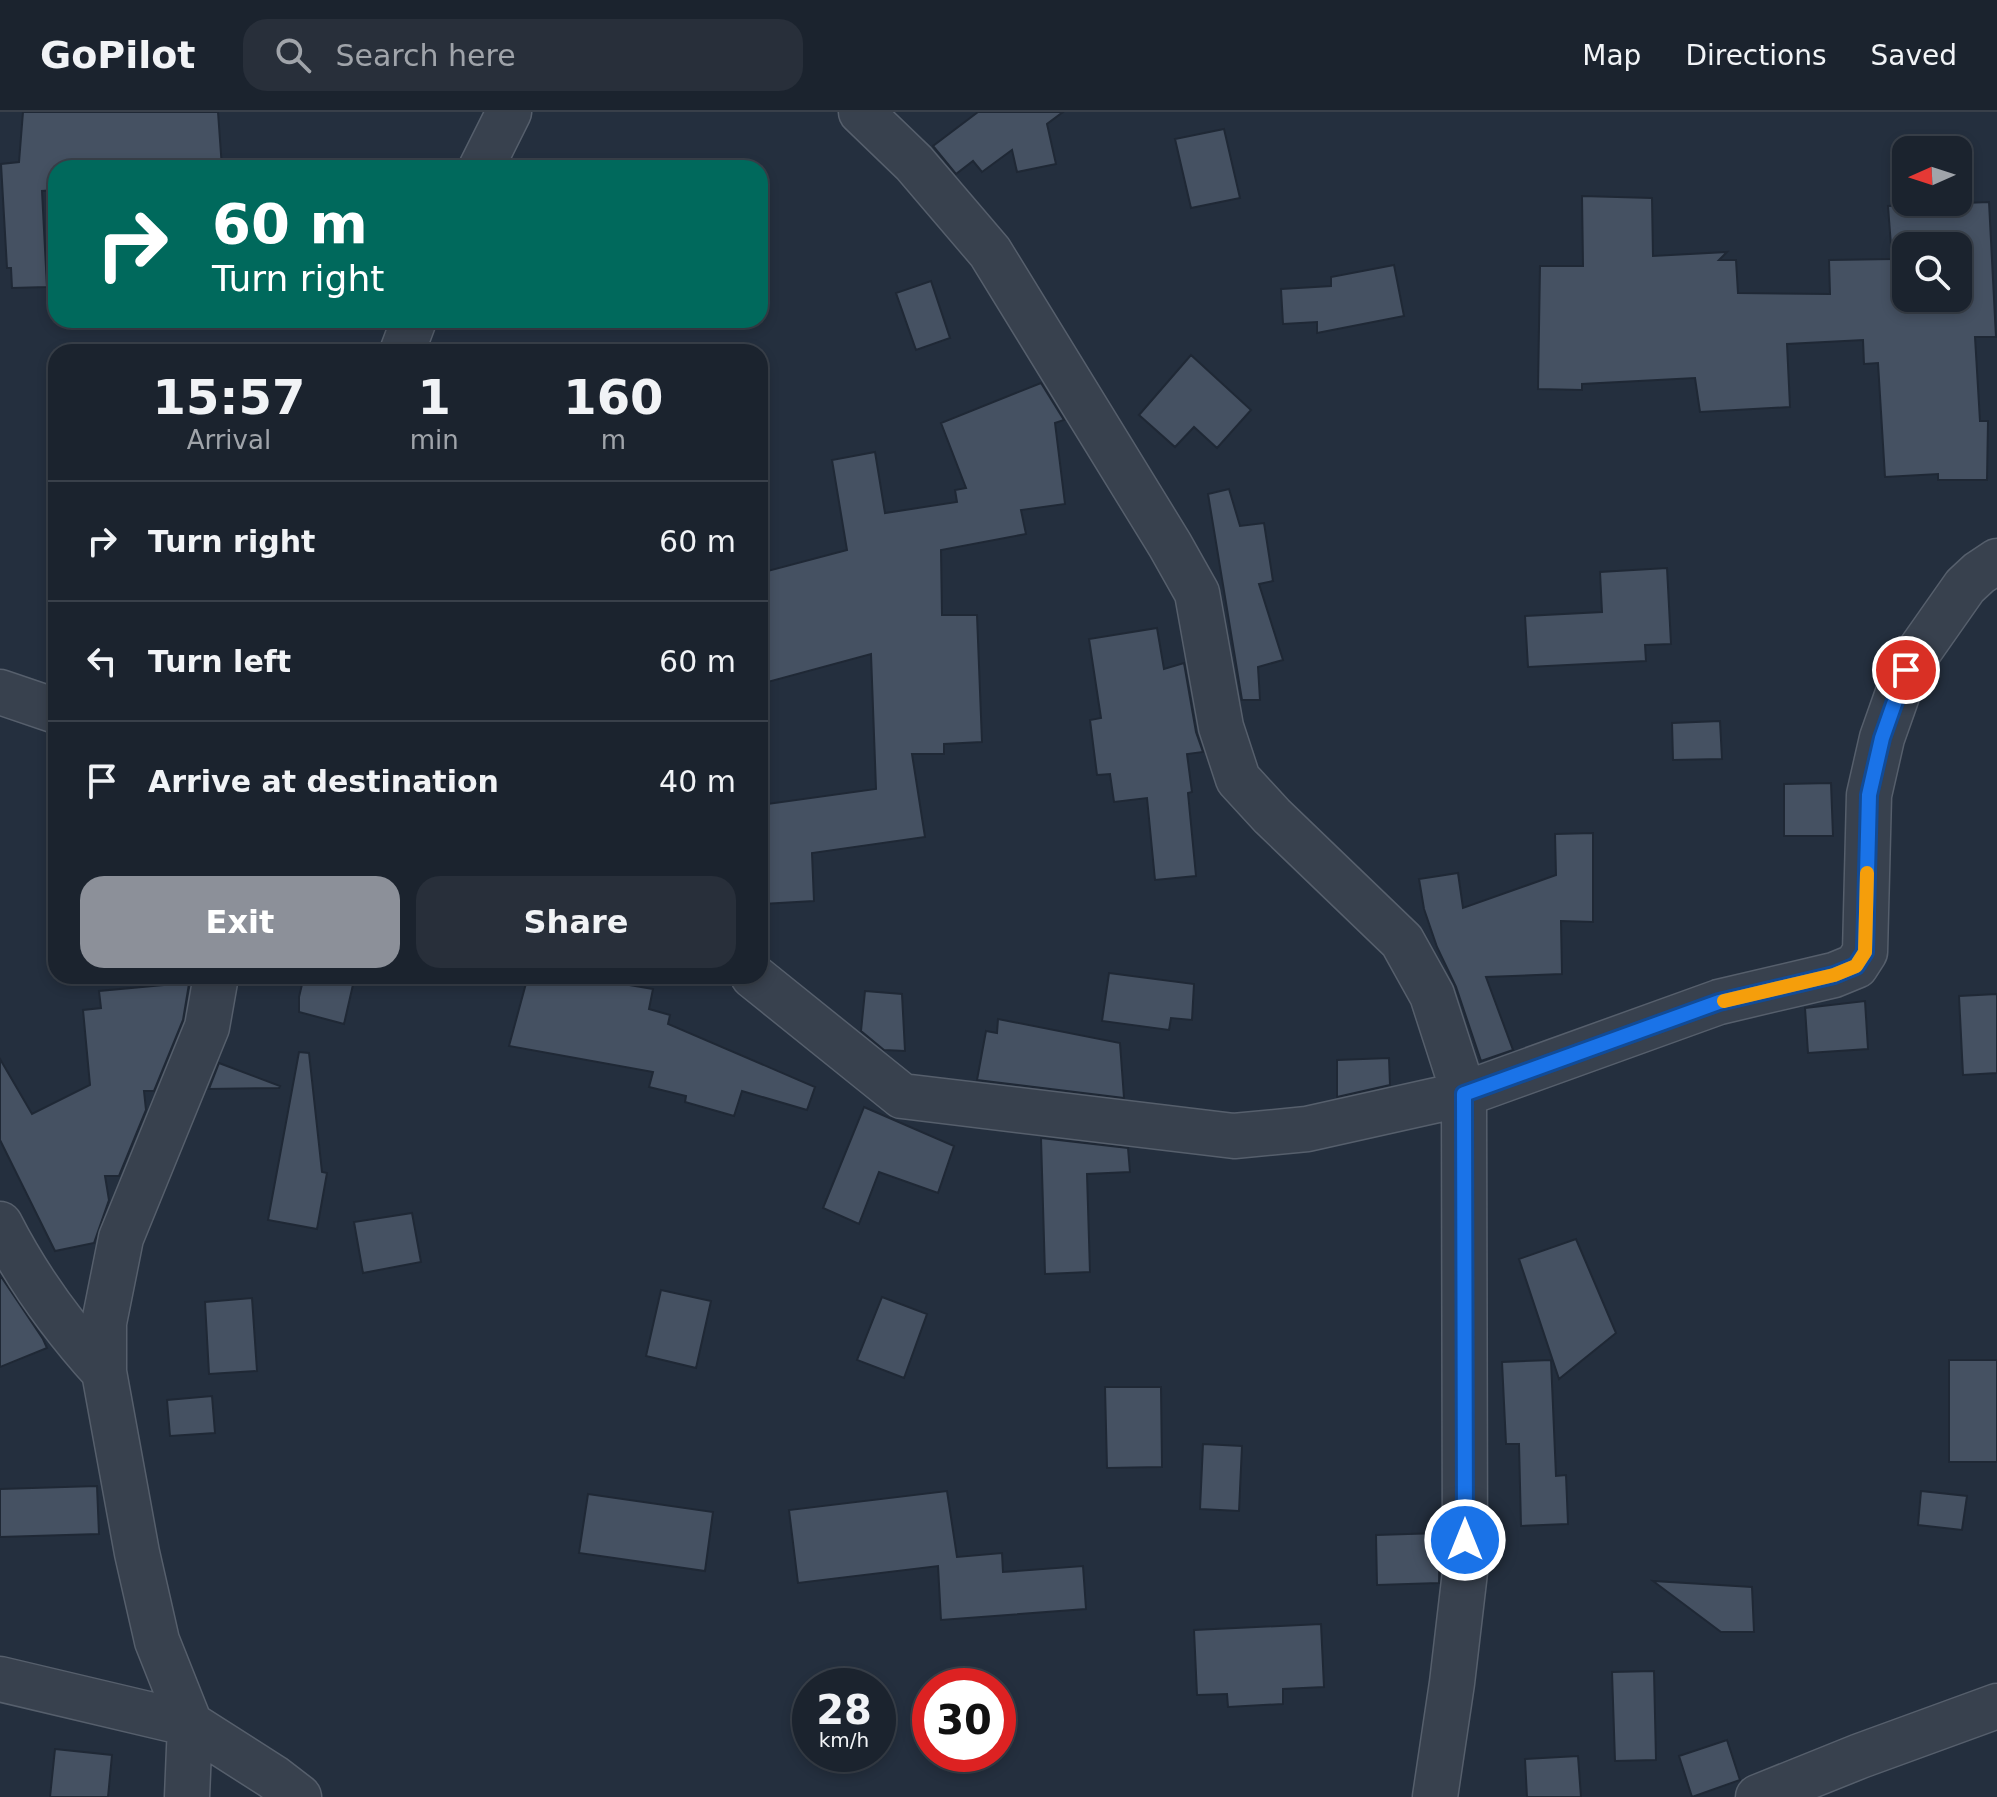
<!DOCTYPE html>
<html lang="en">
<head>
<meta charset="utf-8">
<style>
	body { margin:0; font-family:"DejaVu Sans",sans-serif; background:#282f3a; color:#f1f3f6; height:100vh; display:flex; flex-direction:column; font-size:30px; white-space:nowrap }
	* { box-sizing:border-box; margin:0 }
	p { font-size:26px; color:#a0a4aa }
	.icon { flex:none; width:44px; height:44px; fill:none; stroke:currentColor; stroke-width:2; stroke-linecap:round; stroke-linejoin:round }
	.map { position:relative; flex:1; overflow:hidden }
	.sheet { position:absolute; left:48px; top:232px; width:720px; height:640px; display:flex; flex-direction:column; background:#1b232e; border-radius:24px; box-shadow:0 4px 12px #0003,0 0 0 2px #39404a }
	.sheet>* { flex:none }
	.banner { position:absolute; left:48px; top:48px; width:720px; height:168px; border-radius:24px; box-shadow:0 4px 12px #0003,0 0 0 2px #39404a; background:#00695c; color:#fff; overflow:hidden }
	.needle { width:52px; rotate:267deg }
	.fabs { position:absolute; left:1892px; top:24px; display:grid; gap:16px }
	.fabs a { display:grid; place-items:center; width:80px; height:80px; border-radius:16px; background:#1b232e; box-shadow:0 4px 12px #0003,0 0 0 2px #39404a; font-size:40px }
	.speed { position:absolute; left:792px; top:1556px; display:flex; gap:16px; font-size:40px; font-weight:700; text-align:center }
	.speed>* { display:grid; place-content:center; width:104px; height:104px; border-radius:50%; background:#1b232e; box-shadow:0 4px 12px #0003,0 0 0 2px #39404a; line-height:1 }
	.speed small { font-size:20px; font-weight:400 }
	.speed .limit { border:12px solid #d22; background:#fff; color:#111 }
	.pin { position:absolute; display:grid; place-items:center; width:68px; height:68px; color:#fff; margin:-34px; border:4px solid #fff; border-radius:50%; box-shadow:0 2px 8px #0007 }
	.me { position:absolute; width:88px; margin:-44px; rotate:0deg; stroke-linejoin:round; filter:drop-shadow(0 0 6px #0008) }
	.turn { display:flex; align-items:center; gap:28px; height:168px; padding:0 32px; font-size:36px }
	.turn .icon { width:104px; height:104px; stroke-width:2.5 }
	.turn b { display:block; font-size:56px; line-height:68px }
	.eta { display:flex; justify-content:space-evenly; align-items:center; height:136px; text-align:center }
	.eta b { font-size:48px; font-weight:600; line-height:56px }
	.primary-button { display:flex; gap:16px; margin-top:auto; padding:16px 32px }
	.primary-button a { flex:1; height:92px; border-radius:24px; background:#8c9099; color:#fff; font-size:32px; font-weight:600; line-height:92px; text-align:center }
	.primary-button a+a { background:#282f3a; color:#f1f3f6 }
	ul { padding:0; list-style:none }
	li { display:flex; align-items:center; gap:24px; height:120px; padding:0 32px; border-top:2px solid #39404a }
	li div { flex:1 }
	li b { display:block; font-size:30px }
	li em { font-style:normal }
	header { display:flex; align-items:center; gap:48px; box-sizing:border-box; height:112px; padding:0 40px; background:#1b232e; border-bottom:2px solid #39404a }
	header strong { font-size:38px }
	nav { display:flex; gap:44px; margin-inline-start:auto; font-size:28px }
	.search { width:560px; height:72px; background:#282f3a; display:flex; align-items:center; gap:20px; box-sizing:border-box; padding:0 28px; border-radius:24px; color:#a0a4aa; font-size:30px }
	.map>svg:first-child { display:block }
	.building { fill:#455162; stroke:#1f2835; stroke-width:2; fill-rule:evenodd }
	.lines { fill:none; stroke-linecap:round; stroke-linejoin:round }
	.minor-casing { stroke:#565f6c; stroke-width:47 }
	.minor { stroke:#38414e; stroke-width:44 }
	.route-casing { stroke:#114b97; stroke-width:20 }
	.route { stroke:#1a73e8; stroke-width:14 }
	.slow { stroke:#f59e0b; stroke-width:14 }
</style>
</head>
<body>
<header>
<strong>GoPilot</strong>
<div class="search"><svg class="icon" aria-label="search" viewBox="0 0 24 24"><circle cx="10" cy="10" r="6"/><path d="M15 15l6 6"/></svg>Search here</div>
<nav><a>Map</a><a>Directions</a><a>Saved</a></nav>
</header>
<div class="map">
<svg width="1997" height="1685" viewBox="0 0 1997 1685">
	<rect width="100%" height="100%" fill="#242f3e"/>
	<path class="building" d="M 23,0 L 218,0 L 222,56 L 56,56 L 56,78 L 42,79 L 47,175 L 12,176 L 11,156 L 7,156 L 1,52 L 19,50 Z
		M 978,0 L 1063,0 L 1047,12 L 1056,52 L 1017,60 L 1012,38 L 982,60 L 973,49 L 956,62 L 933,34 Z
		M 1224,17 L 1240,86 L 1191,96 L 1175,27 Z
		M 1582,84 L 1652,86 L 1653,144 L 1727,140 L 1719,148 L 1736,148 L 1738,181 L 1830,182 L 1829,148 L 1892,147 L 1888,94 L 1989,90 L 1996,225 L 1975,225 L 1980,309 L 1988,309 L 1987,368 L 1938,368 L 1938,362 L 1885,365 L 1878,251 L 1864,252 L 1863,228 L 1787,232 L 1790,295 L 1700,300 L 1695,266 L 1582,272 L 1582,278 L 1538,277 L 1540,154 L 1583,154 ZM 1906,134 L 1958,134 L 1958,186 L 1906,186 Z
		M 1394,153 L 1404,204 L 1317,221 L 1317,210 L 1283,212 L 1281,177 L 1331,174 L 1331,165 Z
		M 931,169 L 950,226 L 916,238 L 896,181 Z
		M 1191,243 L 1251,298 L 1217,336 L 1194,315 L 1175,335 L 1139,303 Z
		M 1041,271 L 1064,308 L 1055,311 L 1065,392 L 1021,398 L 1026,422 L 941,438 L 942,503 L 977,503 L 982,630 L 944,632 L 944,642 L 912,642 L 925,725 L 812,741 L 814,789 L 760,792 L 760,693 L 876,677 L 871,542 L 760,572 L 760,461 L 847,438 L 832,348 L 875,340 L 885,401 L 957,390 L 955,378 L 966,376 L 941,311 Z
		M 1229,377 L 1240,414 L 1264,411 L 1273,469 L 1259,472 L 1283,548 L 1258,555 L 1260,588 L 1242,588 L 1208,382 Z
		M 1667,456 L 1671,532 L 1645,533 L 1646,549 L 1528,555 L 1525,504 L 1602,500 L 1600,460 Z
		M 1157,516 L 1164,557 L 1184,551 L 1196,620 L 1203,640 L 1187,642 L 1192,680 L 1188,681 L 1196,764 L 1155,768 L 1147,686 L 1114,690 L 1110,662 L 1097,663 L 1090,608 L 1101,606 L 1089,527 Z
		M 1720,609 L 1722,647 L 1673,648 L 1672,611 Z
		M 1831,671 L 1833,724 L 1784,724 L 1784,672 Z
		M 1593,721 L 1593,810 L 1561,809 L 1562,862 L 1486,865 L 1513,938 L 1481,949 L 1456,875 L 1437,835 L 1424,797 L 1419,767 L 1458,761 L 1463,796 L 1556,763 L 1555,722 Z
		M 1109,861 L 1194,872 L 1192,908 L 1171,906 L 1169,918 L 1102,909 Z
		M 304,864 L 355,864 L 344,912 L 299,900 L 299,885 Z
		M 528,864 L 576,864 L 653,877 L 649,897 L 670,903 L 668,912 L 815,975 L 807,998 L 742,979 L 734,1004 L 685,990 L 686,984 L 649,975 L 653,960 L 509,934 Z
		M 163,869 L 189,872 L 183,908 L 154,979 L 144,979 L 146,998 L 119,1064 L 105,1064 L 109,1088 L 94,1131 L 55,1139 L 0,1028 L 0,947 L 32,1002 L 90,973 L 83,898 L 101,896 L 99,879 L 163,873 Z
		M 865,879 L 902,882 L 905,939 L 884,938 L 861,919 Z
		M 1997,882 L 1997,961 L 1963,963 L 1959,884 Z
		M 1865,889 L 1868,937 L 1808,941 L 1805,896 Z
		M 998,907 L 1120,931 L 1124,986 L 977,968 L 986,919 L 997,921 Z
		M 299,940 L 309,941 L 322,1060 L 327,1061 L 317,1117 L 268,1108 Z
		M 1389,946 L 1390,973 L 1337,985 L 1337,948 Z
		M 219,951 L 280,974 L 279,976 L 209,977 Z
		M 864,995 L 954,1034 L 938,1081 L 879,1060 L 859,1112 L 823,1096 Z
		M 1041,1026 L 1128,1036 L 1130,1060 L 1087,1062 L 1090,1160 L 1045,1162 Z
		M 412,1101 L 421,1150 L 363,1161 L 354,1110 Z
		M 1576,1127 L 1616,1221 L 1559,1267 L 1519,1147 Z
		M 0,1163 L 43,1227 L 47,1236 L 0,1255 Z
		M 661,1178 L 711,1189 L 696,1256 L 646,1244 Z
		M 882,1185 L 927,1202 L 904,1266 L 857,1248 Z
		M 252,1186 L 257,1259 L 209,1262 L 205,1190 Z
		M 1551,1248 L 1556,1364 L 1566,1363 L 1568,1412 L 1521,1414 L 1519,1332 L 1506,1332 L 1502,1250 Z
		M 1949,1248 L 1997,1248 L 1997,1350 L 1949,1350 Z
		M 1105,1275 L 1161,1275 L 1162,1355 L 1107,1356 Z
		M 212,1284 L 215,1321 L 170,1324 L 167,1288 Z
		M 1203,1332 L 1242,1334 L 1239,1399 L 1200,1397 Z
		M 97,1374 L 99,1422 L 0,1425 L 0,1377 Z
		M 947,1379 L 957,1445 L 1002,1441 L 1003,1460 L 1083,1454 L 1086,1497 L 941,1508 L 938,1454 L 798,1471 L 789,1398 Z
		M 1921,1379 L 1967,1384 L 1962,1418 L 1918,1413 Z
		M 588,1382 L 713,1400 L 705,1459 L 579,1441 Z
		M 1440,1421 L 1439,1471 L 1377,1473 L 1376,1423 Z
		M 1653,1469 L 1752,1475 L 1754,1520 L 1721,1520 Z
		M 1321,1512 L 1324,1575 L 1283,1577 L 1283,1592 L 1228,1595 L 1227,1582 L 1197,1583 L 1194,1518 Z
		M 1654,1559 L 1656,1648 L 1615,1649 L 1612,1560 Z
		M 1727,1628 L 1740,1668 L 1692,1685 L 1679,1644 Z
		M 55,1637 L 112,1643 L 108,1685 L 50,1685 Z
		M 1578,1644 L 1581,1685 L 1527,1685 L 1525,1647 Z"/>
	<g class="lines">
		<g class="minor-casing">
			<path id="minor" d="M 861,0 L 914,51 L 990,140 L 1170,433 L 1197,481 L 1221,615 L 1238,667 L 1272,704 L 1402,829 L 1432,883 L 1464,982 L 1465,1460 L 1452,1571 L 1435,1685
				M 481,56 L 509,0
				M 402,240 L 414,208
				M 0,580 L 56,599
				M 753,864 L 902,984 L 1234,1024 L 1307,1017 L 1464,982 L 1719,890 L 1834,863 L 1856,854 L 1865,840 L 1869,683 L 1882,626 L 1906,558 L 1965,474 L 1979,461 L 1997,449
				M 0,1112 C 28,1167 63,1215 104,1260
				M 0,1567 L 190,1612 L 273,1665 L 299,1685
				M 187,1685 L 190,1612 L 157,1529 L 137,1441 L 104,1260 L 104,1211 L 121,1126 L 207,915 L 216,864
				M 1758,1685 L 1860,1644 L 1997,1594"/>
		</g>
		<use href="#minor" class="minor"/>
	</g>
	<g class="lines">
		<g class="route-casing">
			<path id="route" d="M 1465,1428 L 1464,982 L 1719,890 L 1834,863 L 1856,854 L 1865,840 L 1869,683 L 1882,626 L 1906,558"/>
		</g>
		<use href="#route" class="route"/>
		<path class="slow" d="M 1724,889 L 1834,863 L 1856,854 L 1865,840 L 1867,761"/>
	</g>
</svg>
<div class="fabs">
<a><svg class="needle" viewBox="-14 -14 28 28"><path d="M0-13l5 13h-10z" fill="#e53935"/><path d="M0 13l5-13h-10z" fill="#a0a4aa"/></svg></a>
<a><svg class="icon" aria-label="search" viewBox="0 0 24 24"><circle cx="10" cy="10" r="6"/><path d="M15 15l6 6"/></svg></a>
</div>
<div class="speed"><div>28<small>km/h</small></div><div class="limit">30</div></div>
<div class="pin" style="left:1906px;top:558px;background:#d93025"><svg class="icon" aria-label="arrive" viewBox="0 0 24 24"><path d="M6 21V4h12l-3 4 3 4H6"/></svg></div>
<svg class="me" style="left:1465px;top:1428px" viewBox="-20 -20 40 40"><circle r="17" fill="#1a73e8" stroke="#fff" stroke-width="3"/><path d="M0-11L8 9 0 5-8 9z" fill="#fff"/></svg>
<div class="banner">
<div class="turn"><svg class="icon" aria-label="right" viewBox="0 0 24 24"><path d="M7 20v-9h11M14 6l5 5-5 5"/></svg><div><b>60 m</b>Turn right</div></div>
</div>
<section class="sheet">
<div class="eta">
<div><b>15:57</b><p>Arrival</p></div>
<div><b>1</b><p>min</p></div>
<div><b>160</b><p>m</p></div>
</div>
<ul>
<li><svg class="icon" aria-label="right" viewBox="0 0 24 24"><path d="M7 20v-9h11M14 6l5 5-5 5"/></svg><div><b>Turn right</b></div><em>60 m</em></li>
<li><svg class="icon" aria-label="left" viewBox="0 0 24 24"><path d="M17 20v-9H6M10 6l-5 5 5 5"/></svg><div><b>Turn left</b></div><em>60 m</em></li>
<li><svg class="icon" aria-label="arrive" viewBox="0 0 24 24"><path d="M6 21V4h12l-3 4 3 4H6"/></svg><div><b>Arrive at destination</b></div><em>40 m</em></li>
</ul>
<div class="primary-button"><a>Exit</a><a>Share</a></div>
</section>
</div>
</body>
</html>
